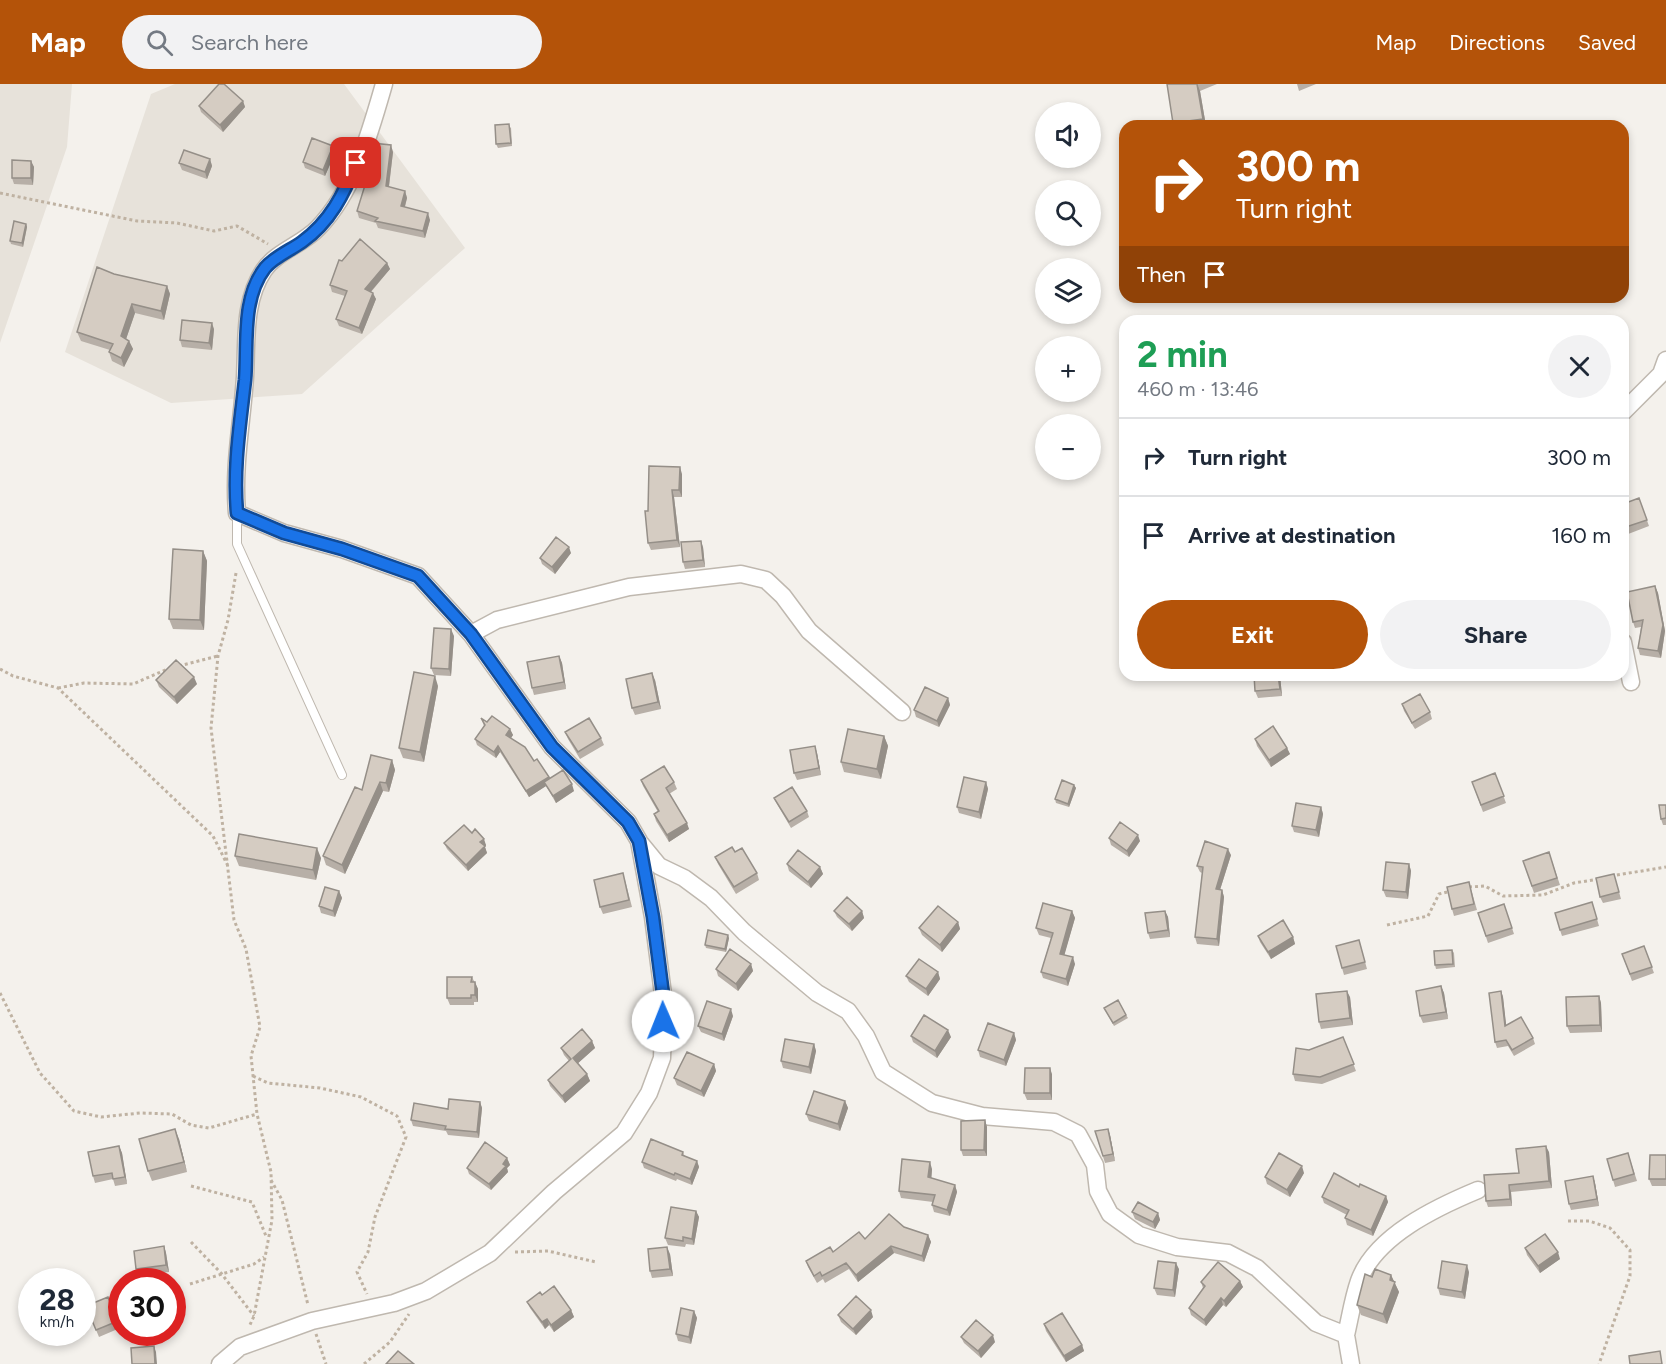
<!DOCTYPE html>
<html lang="en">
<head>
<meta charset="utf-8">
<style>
	body { margin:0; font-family:Figtree,sans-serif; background:#f2f2f3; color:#1f2937; height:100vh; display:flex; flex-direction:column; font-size:22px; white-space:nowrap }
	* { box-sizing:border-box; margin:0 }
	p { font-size:20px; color:#747a83 }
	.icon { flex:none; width:33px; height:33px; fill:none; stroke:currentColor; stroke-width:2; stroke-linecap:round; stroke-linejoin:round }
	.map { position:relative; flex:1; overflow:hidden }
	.drawer { position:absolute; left:1119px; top:231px; width:510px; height:366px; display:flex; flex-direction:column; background:#fff; border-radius:18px; box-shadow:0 3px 9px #0003 }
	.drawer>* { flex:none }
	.hud { position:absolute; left:1119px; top:36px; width:510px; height:183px; border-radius:18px; box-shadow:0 3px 9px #0003; background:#b45309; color:#fff; overflow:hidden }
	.fabs { position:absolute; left:1035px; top:18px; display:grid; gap:12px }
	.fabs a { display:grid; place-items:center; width:66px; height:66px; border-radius:50%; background:#fff; box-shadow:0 3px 9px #0003; font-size:30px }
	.speed { position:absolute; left:18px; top:1184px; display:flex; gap:12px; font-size:30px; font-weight:700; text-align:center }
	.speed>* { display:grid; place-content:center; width:78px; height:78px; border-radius:50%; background:#fff; box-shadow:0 3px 9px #0003; line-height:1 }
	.speed small { font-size:15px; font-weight:400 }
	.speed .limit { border:9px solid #d22; background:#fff; color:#111 }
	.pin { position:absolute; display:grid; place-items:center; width:51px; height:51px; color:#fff; margin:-26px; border-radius:12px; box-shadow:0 3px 9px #0006 }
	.me { position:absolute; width:66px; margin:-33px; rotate:359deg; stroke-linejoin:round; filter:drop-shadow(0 0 4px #0008) }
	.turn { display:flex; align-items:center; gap:21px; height:126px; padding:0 18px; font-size:27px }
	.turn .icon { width:78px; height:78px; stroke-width:2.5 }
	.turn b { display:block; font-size:42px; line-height:51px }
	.then { display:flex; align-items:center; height:57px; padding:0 18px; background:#0003; gap:12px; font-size:22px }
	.round { display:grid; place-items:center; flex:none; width:63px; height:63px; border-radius:32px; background:#f2f2f3 }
	.summary { display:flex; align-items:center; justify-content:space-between; height:102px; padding:0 18px }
	h1 { font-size:36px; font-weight:700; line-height:45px; color:#1e9e55 }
	.primary-button { display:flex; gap:12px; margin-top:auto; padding:12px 18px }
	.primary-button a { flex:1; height:69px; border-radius:36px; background:#b45309; color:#fff; font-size:24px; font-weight:700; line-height:69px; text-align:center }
	.primary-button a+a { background:#f2f2f3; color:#1f2937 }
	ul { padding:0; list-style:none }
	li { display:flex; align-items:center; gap:18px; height:78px; padding:0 18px; border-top:2px solid #e0e1e3 }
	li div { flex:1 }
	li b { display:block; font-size:22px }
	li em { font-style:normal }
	header { display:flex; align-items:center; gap:36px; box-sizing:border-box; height:84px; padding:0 30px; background:#b45309; color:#fff }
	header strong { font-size:28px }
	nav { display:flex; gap:33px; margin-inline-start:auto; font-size:21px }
	.search { width:420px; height:54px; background:#f2f2f3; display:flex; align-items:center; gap:15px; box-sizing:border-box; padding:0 21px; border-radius:33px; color:#747a83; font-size:22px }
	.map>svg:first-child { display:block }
	.residential { fill:#e7e2da }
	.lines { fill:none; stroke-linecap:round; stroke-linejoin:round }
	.service-casing { stroke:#bfb8af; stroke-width:10 }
	.minor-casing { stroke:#bfb8af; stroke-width:19 }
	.path { stroke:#bfb2a2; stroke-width:3; stroke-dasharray:3 3; stroke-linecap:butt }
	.service { stroke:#fff; stroke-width:8 }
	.minor { stroke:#fff; stroke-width:16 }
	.wall { fill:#b7afa7 }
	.shaded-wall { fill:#958f88 }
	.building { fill:#d5ccc2; stroke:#958f88; stroke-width:1.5 }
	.route-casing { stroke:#114b97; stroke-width:15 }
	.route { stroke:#1a73e8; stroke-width:10 }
</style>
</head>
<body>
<header>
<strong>Map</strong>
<div class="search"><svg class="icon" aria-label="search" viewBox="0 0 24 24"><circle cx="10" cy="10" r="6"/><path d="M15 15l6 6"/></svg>Search here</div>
<nav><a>Map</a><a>Directions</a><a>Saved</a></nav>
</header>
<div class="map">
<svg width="1666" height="1280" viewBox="0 0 1666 1280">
	<rect width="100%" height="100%" fill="#f4f1ec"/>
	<path class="residential" d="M 0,0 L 72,0 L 67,63 L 0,259 Z
		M 175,0 L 344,0 L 465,164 L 302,310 L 171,319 L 65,268 L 151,10 Z"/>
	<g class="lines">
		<g class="service-casing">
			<path id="service" d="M 237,429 L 237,460 L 342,691"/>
		</g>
		<g class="minor-casing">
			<path id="minor" d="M 1623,328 L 1661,290 L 1666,276
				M 471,550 L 497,536 L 629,503 L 741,490 L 766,496 L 783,512 L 809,547 L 902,628
				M 1623,558 L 1631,598
				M 641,760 L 659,782 L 684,794 L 711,814 L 744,848 L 817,909 L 848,927 L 866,952 L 883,988 L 932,1019 L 982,1032 L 1054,1038 L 1078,1050 L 1095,1081 L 1098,1107 L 1110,1130 L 1139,1151 L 1177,1163 L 1228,1169 L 1257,1184 L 1316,1239 L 1346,1251 L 1351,1280
				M 1346,1251 C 1350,1234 1353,1214 1359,1197 C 1375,1152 1437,1123 1478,1106
				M 220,1280 L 240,1263 L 312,1237 L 394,1219 L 426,1207 L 490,1169 L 554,1108 L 624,1049 L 649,1009 L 662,974 L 664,918 L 653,833 L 639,757 L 628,738 L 552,663 L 471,550 L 418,492 L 342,465 L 284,449 L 237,429 C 233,382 242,339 245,293 C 247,258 243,217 264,186 C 276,168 303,160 318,144 C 354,107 370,49 384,0"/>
		</g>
		<path class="path" d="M 0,109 L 137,137 L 177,139 L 214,147 L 237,142 L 268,160
			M 236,489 L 228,536 L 218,572 L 211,644 L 234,836 L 246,865 L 260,943 L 251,972 L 257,1030 L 271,1088 L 272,1136 L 254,1232 L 249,1243
			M 179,582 L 218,572
			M 0,585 L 13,592 L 58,604 L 213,752 L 228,782
			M 58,604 L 84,599 L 133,600 L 170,584
			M 1611,792 L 1666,783
			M 1469,803 L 1485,802 L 1503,812 L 1543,811 L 1574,799 L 1599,795
			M 1387,841 L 1428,832 L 1439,810 L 1451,807
			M 0,909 L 40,989 L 74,1027 L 101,1033 L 140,1029 L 172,1030 L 191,1041 L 209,1044 L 257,1030
			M 253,992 L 268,999 L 320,1004 L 361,1013 L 397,1032 L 406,1053 L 375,1133 L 368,1168 L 357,1188 L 367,1210
			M 271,1096 L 282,1116 L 308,1221
			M 191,1102 L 252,1118 L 266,1152
			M 1568,1137 L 1589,1137 L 1610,1144 L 1630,1166 L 1630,1192 L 1599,1280
			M 191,1158 L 221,1189 L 254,1232
			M 515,1168 L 548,1167 L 596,1178
			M 190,1200 L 254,1180 L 264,1173
			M 316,1250 L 326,1280
			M 364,1280 L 390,1258 L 409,1230"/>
		<use href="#service" class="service"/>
		<use href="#minor" class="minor"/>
	</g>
	<path class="wall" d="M 1167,0 L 1217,0 L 1200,7 L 1206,42 L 1174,42 Z
		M 1297,0 L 1316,0 L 1299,7 Z
		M 243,17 L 245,23 L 223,48 L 201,28 L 199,22 Z
		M 511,43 L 512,62 L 498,64 L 496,60 Z
		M 393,68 L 389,103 L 405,107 L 407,114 L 405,123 L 430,136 L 425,154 L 378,144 L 376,139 L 359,134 L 357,127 L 368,91 L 367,91 L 364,85 Z
		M 335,69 L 325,92 L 305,84 L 303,78 Z
		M 210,75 L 212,82 L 207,95 L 182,86 L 179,79 Z
		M 31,77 L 34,83 L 33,101 L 14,100 L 12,94 Z
		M 26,140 L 27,143 L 23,163 L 11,160 L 10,157 Z
		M 342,177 L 387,179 L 390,185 L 371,208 L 376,215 L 362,250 L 339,242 L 336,235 L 345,212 L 332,208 L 330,201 Z
		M 114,190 L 167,202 L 170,210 L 164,236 L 135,229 L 126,255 L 129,257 L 133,265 L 124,283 L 112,277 L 109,268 L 110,266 L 81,257 L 77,248 Z
		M 214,245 L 212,266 L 182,263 L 180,256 Z
		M 682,390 L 682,413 L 674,413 L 680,463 L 651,466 L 648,459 L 648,427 Z
		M 1639,414 L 1649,442 L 1623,452 L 1623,420 Z
		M 703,463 L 705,483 L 685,485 L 683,478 Z
		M 203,467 L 207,477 L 204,546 L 173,545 L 169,535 Z
		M 571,469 L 555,490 L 542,480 L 540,474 Z
		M 1655,502 L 1658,509 L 1665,547 L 1661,574 L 1640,571 L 1638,564 L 1641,543 L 1635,544 L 1633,538 Z
		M 454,552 L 451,592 L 434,591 L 431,584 Z
		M 559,572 L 562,579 L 566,605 L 534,611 L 532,604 Z
		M 1280,591 L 1282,612 L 1258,614 L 1255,607 Z
		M 156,596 L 197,600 L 177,620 L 159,603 Z
		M 655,596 L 661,625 L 635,631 L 632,624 Z
		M 438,602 L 424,678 L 403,674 L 399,664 Z
		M 948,614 L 950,621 L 939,643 L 916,633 L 914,626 Z
		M 1402,620 L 1430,628 L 1432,635 L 1415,645 L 1404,627 Z
		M 481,634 L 487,638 L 510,645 L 513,651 L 511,654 L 534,677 L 549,694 L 574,707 L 556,719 L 546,702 L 529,713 L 500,668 L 496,674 L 477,661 L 475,655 L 484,642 Z
		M 565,648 L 601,654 L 604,661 L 580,675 L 568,655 Z
		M 884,652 L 888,662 L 881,695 L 844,688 L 841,678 Z
		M 1255,655 L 1287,664 L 1290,670 L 1271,683 L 1257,662 Z
		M 817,669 L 821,691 L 797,696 L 794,689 Z
		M 392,676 L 395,686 L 389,708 L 383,707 L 345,790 L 326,781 L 323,772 Z
		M 1495,689 L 1506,719 L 1483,728 L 1472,698 Z
		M 641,696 L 674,698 L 677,705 L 669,710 L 689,745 L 669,758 L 656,737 L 654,730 L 658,728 L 643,702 Z
		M 986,698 L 988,705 L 981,735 L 959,729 L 957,723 Z
		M 1074,701 L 1076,704 L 1069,723 L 1056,719 L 1055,715 Z
		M 774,714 L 807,727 L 809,733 L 791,744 L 777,720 Z
		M 1666,721 L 1666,741 L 1663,741 L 1661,735 Z
		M 1321,723 L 1323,730 L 1319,753 L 1294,748 L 1292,742 Z
		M 472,749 L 486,761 L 485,763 L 487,769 L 468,787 L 447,765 L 444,759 Z
		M 1109,754 L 1140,757 L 1129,773 L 1111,761 Z
		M 735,768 L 757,789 L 759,796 L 736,810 L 718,780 L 715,773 Z
		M 1549,768 L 1560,801 L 1534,809 L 1523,777 Z
		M 1231,771 L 1220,806 L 1222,806 L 1224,813 L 1219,862 L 1197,860 L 1195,853 L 1202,789 L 1200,788 L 1197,782 Z
		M 235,772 L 321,774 L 316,796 L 239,782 Z
		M 787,780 L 820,783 L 823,790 L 811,804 L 789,787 Z
		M 1409,780 L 1411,787 L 1408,815 L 1386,813 L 1383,806 Z
		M 1614,790 L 1621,815 L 1603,819 L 1600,813 Z
		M 625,796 L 632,823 L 603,830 L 600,823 Z
		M 1469,798 L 1477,826 L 1454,832 L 1452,825 Z
		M 339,807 L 342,814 L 335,833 L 321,829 L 319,822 Z
		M 1592,818 L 1599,842 L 1562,852 L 1560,846 Z
		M 1504,820 L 1514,850 L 1488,859 L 1478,829 Z
		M 834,827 L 862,827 L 864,834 L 852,847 L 837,833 Z
		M 1072,827 L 1075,834 L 1064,871 L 1075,880 L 1068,902 L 1043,894 L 1041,888 L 1051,854 L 1039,851 L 1036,844 Z
		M 1165,827 L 1168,833 L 1170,853 L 1150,855 L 1148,849 Z
		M 958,838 L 960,845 L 942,868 L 922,851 L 919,844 Z
		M 1258,852 L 1293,853 L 1295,860 L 1271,875 L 1260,858 Z
		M 729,854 L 726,868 L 706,864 L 705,861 Z
		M 1359,856 L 1367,885 L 1344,891 L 1342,884 Z
		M 1644,862 L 1654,889 L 1632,897 L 1622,870 Z
		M 1452,866 L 1454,869 L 1455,883 L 1436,885 L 1435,881 Z
		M 751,880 L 753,887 L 738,907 L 718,892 L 716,885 Z
		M 938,888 L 940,895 L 928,912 L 909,898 L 906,892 Z
		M 472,893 L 478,905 L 478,918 L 474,918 L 474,921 L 450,921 L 447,914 Z
		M 1441,902 L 1444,909 L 1448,935 L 1423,939 L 1420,932 Z
		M 1501,907 L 1503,913 L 1506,942 L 1533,954 L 1535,960 L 1514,972 L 1508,962 L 1497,964 L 1495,958 Z
		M 1599,912 L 1601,919 L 1602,948 L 1570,949 L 1567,942 Z
		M 1350,913 L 1353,941 L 1321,945 L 1319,938 Z
		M 1104,924 L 1126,931 L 1128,934 L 1114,942 Z
		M 733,932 L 724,957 L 701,948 L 698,942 Z
		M 1014,949 L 1016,956 L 1006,982 L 980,973 L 978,966 Z
		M 911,952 L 951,953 L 937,974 L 913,958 Z
		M 1343,953 L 1356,987 L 1322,1000 L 1295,997 L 1293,990 Z
		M 592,957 L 595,964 L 578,979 L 587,990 L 590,997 L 565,1019 L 550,1002 L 548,996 L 569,977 L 564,971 L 561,964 Z
		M 814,960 L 816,967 L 811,990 L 783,984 L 781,977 Z
		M 714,980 L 716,987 L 704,1013 L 677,1001 L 674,994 Z
		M 1052,990 L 1052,1016 L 1027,1016 L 1024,1009 Z
		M 845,1017 L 848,1024 L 840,1047 L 809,1037 L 806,1030 Z
		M 480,1018 L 482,1024 L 479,1054 L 448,1051 L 446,1047 L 413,1042 L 411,1036 L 448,1025 Z
		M 985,1036 L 987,1043 L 987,1072 L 963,1072 L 961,1066 Z
		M 1108,1045 L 1110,1051 L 1115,1077 L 1105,1079 L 1095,1047 Z
		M 179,1055 L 187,1088 L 152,1097 L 148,1087 Z
		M 119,1062 L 122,1069 L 127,1100 L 115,1102 L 113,1095 L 95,1099 L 93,1092 Z
		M 683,1068 L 685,1073 L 697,1077 L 699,1083 L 692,1101 L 677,1095 L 676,1097 L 644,1084 L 642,1078 Z
		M 1549,1068 L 1552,1104 L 1511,1108 L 1512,1122 L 1488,1123 L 1486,1117 L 1519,1089 Z
		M 1628,1069 L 1637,1097 L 1615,1103 L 1613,1096 Z
		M 1666,1071 L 1666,1102 L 1652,1102 L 1649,1095 Z
		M 507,1074 L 510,1081 L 507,1084 L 508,1088 L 491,1106 L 469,1090 L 467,1084 Z
		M 932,1085 L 931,1094 L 955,1101 L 957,1108 L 950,1132 L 934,1128 L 932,1121 L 933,1118 L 901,1114 L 899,1107 Z
		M 1304,1089 L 1290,1113 L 1267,1100 L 1265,1093 Z
		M 1593,1092 L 1595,1099 L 1599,1122 L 1571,1126 L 1569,1120 Z
		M 1359,1103 L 1386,1112 L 1388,1118 L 1373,1152 L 1347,1141 L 1345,1134 L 1347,1131 L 1324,1119 L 1322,1113 Z
		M 696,1127 L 699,1133 L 694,1161 L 686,1160 L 685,1163 L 668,1161 L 665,1154 Z
		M 1132,1128 L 1158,1129 L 1160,1136 L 1155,1145 L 1135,1135 Z
		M 904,1143 L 928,1151 L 931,1158 L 924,1178 L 894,1169 L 858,1198 L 849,1185 L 825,1199 L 823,1195 L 817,1199 L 808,1183 L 806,1177 L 833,1168 L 865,1155 Z
		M 164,1162 L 166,1169 L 169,1188 L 138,1192 L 136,1185 Z
		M 1525,1164 L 1560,1175 L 1540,1189 L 1527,1171 Z
		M 670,1170 L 673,1192 L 652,1194 L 650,1187 Z
		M 1179,1185 L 1175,1213 L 1157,1211 L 1154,1204 Z
		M 1469,1188 L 1465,1215 L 1440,1211 L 1438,1204 Z
		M 1391,1191 L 1399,1208 L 1387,1240 L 1361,1231 L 1357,1221 L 1372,1193 Z
		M 1240,1197 L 1243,1203 L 1226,1223 L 1223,1221 L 1206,1242 L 1191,1231 L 1189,1224 L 1203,1204 L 1201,1198 Z
		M 542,1211 L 571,1226 L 574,1233 L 554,1248 L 549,1241 L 545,1245 L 530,1224 L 527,1218 Z
		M 108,1213 L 120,1244 L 99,1253 L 86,1222 Z
		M 694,1227 L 697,1234 L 691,1260 L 678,1257 L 676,1250 Z
		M 838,1231 L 873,1233 L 856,1251 L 841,1238 Z
		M 1044,1240 L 1082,1261 L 1084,1267 L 1066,1278 L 1046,1247 Z
		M 961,1253 L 995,1258 L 981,1274 L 964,1259 Z"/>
	<path class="shaded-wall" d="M 1197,0 L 1200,7 L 1206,42 L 1203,35 Z
		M 243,17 L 245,23 L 223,48 L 220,41 Z
		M 391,61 L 393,68 L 388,109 L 386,102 Z
		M 333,62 L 335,69 L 325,92 L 323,86 Z
		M 210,75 L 212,82 L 207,95 L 205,88 Z
		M 31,77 L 34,83 L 33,101 L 31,94 Z
		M 405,107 L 407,114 L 403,129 L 401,122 Z
		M 428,129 L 430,136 L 425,154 L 423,147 Z
		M 26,140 L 27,143 L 23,163 L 22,159 Z
		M 387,179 L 390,185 L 367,212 L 365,205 Z
		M 167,202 L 170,210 L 164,236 L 161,227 Z
		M 373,209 L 376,215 L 362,250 L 359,244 Z
		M 132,220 L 135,229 L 124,261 L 121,252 Z
		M 212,239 L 214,245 L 212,266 L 209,259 Z
		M 129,257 L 133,265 L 124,283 L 121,274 Z
		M 680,383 L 682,390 L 682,413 L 679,406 Z
		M 672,406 L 674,413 L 680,463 L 677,456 Z
		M 701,457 L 703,463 L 705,483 L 703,476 Z
		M 569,463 L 571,469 L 555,490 L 552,483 Z
		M 203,467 L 207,477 L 204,546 L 200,536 Z
		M 1655,502 L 1658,509 L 1665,547 L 1661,574 L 1658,567 Z
		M 451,545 L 454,552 L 451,592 L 449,585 Z
		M 559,572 L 562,579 L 566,605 L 564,598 Z
		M 652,589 L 655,596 L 661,625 L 658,618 Z
		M 1278,591 L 1280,591 L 1282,612 L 1280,605 Z
		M 435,592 L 438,602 L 424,678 L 420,668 Z
		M 194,593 L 197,600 L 177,620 L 174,613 Z
		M 948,614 L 950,621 L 939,643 L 937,637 Z
		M 510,645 L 513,651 L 509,657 L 506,651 Z
		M 884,652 L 888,662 L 881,695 L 877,685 Z
		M 498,662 L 500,668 L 496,674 L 494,668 Z
		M 815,662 L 817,669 L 821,691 L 819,684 Z
		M 1287,664 L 1290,670 L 1271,683 L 1269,676 Z
		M 392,676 L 395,686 L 389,708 L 386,699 Z
		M 549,693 L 551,699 L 544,698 L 546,702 L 529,713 L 526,707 Z
		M 380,698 L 383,707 L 345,790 L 342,781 Z
		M 986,698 L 988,705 L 981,735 L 979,728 Z
		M 572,700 L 574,707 L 556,719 L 553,712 Z
		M 1074,701 L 1076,704 L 1069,723 L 1068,720 Z
		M 1321,723 L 1323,730 L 1319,753 L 1316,746 Z
		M 687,739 L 689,745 L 669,758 L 667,751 Z
		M 1138,751 L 1140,757 L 1129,773 L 1127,767 Z
		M 484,755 L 486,761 L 485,763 L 487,769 L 468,787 L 466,781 L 480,758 Z
		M 317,764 L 321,774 L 316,796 L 313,786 Z
		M 1228,765 L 1231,771 L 1218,812 L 1216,805 Z
		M 1409,780 L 1411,787 L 1408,815 L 1406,808 Z
		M 820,783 L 823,790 L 811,804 L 808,798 Z
		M 1222,806 L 1224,813 L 1219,862 L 1217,855 Z
		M 339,807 L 342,814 L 335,833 L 333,827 Z
		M 862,827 L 864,834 L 852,847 L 849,840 Z
		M 1072,827 L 1075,834 L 1063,876 L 1060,870 Z
		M 1165,827 L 1168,833 L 1170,853 L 1168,846 Z
		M 958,838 L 960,845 L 942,868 L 940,861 Z
		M 728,851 L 729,854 L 726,868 L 725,865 Z
		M 1293,853 L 1295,860 L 1271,875 L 1268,868 Z
		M 1073,873 L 1075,880 L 1068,902 L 1066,895 Z
		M 751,880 L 753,887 L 738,907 L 736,900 Z
		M 938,888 L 940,895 L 928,912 L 926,905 Z
		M 475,898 L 478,905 L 478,918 L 475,911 Z
		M 1441,902 L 1444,909 L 1448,935 L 1446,928 Z
		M 1347,907 L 1350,913 L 1353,941 L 1350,934 Z
		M 1501,907 L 1503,913 L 1507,948 L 1505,942 Z
		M 1599,912 L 1601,919 L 1602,948 L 1600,941 Z
		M 731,925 L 733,932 L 724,957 L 722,950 Z
		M 948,946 L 951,953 L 937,974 L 935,967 Z
		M 1014,949 L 1016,956 L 1006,982 L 1004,976 Z
		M 592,957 L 595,964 L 576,981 L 573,974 Z
		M 814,960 L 816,967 L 811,990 L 809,983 Z
		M 714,980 L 716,987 L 704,1013 L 701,1007 Z
		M 1050,984 L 1052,990 L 1052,1016 L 1050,1009 Z
		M 587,990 L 590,997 L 565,1019 L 562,1012 Z
		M 845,1017 L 848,1024 L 840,1047 L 838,1040 Z
		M 480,1018 L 482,1024 L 479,1054 L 477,1048 Z
		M 985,1036 L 987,1043 L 987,1072 L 984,1066 Z
		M 175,1045 L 179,1055 L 187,1088 L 184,1078 Z
		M 1108,1045 L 1110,1051 L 1115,1077 L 1113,1070 Z
		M 119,1062 L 122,1069 L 127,1100 L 125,1093 Z
		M 1546,1062 L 1549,1068 L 1552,1104 L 1549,1097 Z
		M 507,1074 L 510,1081 L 507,1084 L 508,1088 L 491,1106 L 489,1100 Z
		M 697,1077 L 699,1083 L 692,1101 L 690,1095 Z
		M 930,1078 L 932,1085 L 931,1100 L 928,1093 Z
		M 1302,1082 L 1304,1089 L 1290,1113 L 1287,1106 Z
		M 1593,1092 L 1595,1099 L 1599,1122 L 1597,1115 Z
		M 955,1101 L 957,1108 L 950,1132 L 947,1126 Z
		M 1509,1101 L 1511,1108 L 1512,1122 L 1510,1115 Z
		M 1386,1112 L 1388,1118 L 1373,1152 L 1371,1146 Z
		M 696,1127 L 699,1133 L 694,1161 L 692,1155 Z
		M 1158,1129 L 1160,1136 L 1155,1145 L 1153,1138 Z
		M 928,1151 L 931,1158 L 924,1178 L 922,1172 Z
		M 164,1162 L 166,1169 L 169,1188 L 166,1181 Z
		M 891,1162 L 894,1169 L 858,1198 L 856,1191 Z
		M 667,1163 L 670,1170 L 673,1192 L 670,1185 Z
		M 1558,1168 L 1560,1175 L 1540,1189 L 1538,1182 Z
		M 1176,1179 L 1179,1185 L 1175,1213 L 1173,1206 Z
		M 1467,1181 L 1469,1188 L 1465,1215 L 1462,1208 Z
		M 1391,1191 L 1399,1208 L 1387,1240 L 1383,1230 Z
		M 1240,1197 L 1243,1203 L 1226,1223 L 1224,1217 Z
		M 1221,1214 L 1223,1221 L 1206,1242 L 1204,1236 Z
		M 571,1226 L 574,1233 L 554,1248 L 551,1241 Z
		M 871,1226 L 873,1233 L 856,1251 L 853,1245 Z
		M 694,1227 L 697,1234 L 691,1260 L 689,1253 Z
		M 547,1235 L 549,1241 L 545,1245 L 542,1238 Z
		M 993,1251 L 995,1258 L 981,1274 L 978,1267 Z
		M 1082,1261 L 1084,1267 L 1066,1278 L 1064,1272 Z
		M 154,1262 L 156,1268 L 157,1280 L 155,1280 Z"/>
	<path class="building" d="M 219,0 L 224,0 L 243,17 L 220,41 L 199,22 Z
		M 1167,0 L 1197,0 L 1203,35 L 1173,39 Z
		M 509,40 L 511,59 L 496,60 L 495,41 Z
		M 312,54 L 333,62 L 323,86 L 303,78 Z
		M 372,59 L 391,61 L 386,102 L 405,107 L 401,122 L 428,129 L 423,147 L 375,137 L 378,134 L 357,127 L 370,85 L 364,85 Z
		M 184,66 L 210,75 L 205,88 L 179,79 Z
		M 12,76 L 31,77 L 31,94 L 12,94 Z
		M 14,137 L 26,140 L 22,159 L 10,157 Z
		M 360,155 L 387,179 L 365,205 L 373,209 L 359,244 L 336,235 L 347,207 L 330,201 L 339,176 L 342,177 Z
		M 97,183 L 114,190 L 167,202 L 161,227 L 132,220 L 121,252 L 129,257 L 121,274 L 109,268 L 113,260 L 77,248 Z
		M 182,236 L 212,239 L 209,259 L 180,256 Z
		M 649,382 L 680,383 L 679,406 L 672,406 L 677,456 L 648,459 L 645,427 L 648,427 Z
		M 1639,414 L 1647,436 L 1623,444 L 1623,420 Z
		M 556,453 L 569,463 L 552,483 L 540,474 Z
		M 701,457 L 703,476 L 683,478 L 681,458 Z
		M 173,465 L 203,467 L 200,536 L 169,535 Z
		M 1655,502 L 1663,541 L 1658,567 L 1638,564 L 1643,536 L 1633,538 L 1627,508 Z
		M 434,544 L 451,545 L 449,585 L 431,584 Z
		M 559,572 L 564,598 L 532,604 L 527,578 Z
		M 176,576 L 194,593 L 174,613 L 156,596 Z
		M 414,588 L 435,592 L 420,668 L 399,664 Z
		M 652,589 L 658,618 L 632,624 L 626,595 Z
		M 1254,591 L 1278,591 L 1280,605 L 1255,607 Z
		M 925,603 L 948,614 L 937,637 L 914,626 Z
		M 1420,610 L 1430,628 L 1412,639 L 1402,620 Z
		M 492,632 L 510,645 L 506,651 L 525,663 L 534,677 L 537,675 L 549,693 L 526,707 L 498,662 L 494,668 L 475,655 L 485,641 L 481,634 L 487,638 Z
		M 589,634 L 601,654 L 578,668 L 565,648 Z
		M 1273,642 L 1287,664 L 1269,676 L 1255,655 Z
		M 848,645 L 884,652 L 877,685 L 841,678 Z
		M 815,662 L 819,684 L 794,689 L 790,666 Z
		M 371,671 L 392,676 L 386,699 L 380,698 L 342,781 L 323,772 L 355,703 L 362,706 Z
		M 664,682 L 674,698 L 666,704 L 687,739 L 667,751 L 654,730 L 659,727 L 641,696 Z
		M 563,686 L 572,700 L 553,712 L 544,698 Z
		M 1495,689 L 1504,712 L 1481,721 L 1472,698 Z
		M 964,693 L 986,698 L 979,728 L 957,723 Z
		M 1062,696 L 1074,701 L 1068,720 L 1055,715 Z
		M 792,703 L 807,727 L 789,738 L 774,714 Z
		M 1296,719 L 1321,723 L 1316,746 L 1292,742 Z
		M 1659,721 L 1666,721 L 1666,734 L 1661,735 Z
		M 1120,738 L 1138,751 L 1127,767 L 1109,754 Z
		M 464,741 L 472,749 L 475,745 L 484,755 L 480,758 L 485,762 L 466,781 L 444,759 Z
		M 239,750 L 317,764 L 313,786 L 235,772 Z
		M 1205,757 L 1228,765 L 1216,805 L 1222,806 L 1217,855 L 1195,853 L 1203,783 L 1197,782 Z
		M 732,763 L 735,768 L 742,764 L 757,789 L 734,803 L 715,773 Z
		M 798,766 L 820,783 L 808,798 L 787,780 Z
		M 1549,768 L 1557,794 L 1532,802 L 1523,777 Z
		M 1386,778 L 1409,780 L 1406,808 L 1383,806 Z
		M 623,789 L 629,816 L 600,823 L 594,796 Z
		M 1614,790 L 1619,808 L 1600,813 L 1596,794 Z
		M 1469,798 L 1474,820 L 1452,825 L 1447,803 Z
		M 325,803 L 339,807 L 333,827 L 319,822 Z
		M 847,813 L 862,827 L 849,840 L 834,827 Z
		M 1592,818 L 1597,835 L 1560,846 L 1555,829 Z
		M 1043,819 L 1072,827 L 1060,870 L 1073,873 L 1066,895 L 1041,888 L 1053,849 L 1036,844 Z
		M 1504,820 L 1512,844 L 1486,852 L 1478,829 Z
		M 938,822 L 958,838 L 940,861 L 919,844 Z
		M 1165,827 L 1168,846 L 1148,849 L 1145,829 Z
		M 1283,836 L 1293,853 L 1268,868 L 1258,852 Z
		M 708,846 L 728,851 L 725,865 L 705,861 Z
		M 1359,856 L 1365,878 L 1342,884 L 1336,862 Z
		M 1644,862 L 1652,883 L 1630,890 L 1622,870 Z
		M 730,865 L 751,880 L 736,900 L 716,885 Z
		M 1452,866 L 1453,880 L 1435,881 L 1434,867 Z
		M 919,875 L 938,888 L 926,905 L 906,892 Z
		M 447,893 L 472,893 L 471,898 L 475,898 L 475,911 L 471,911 L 471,914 L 447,914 Z
		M 1441,902 L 1446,928 L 1420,932 L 1416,907 Z
		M 1347,907 L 1350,934 L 1319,938 L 1316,910 Z
		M 1501,907 L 1505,942 L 1521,933 L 1533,954 L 1512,966 L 1506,956 L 1495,958 L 1489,909 Z
		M 1599,912 L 1600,941 L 1567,942 L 1566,913 Z
		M 1118,916 L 1126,931 L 1113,939 L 1104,924 Z
		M 707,917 L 731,925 L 722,950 L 698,942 Z
		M 924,931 L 948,946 L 935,967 L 911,952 Z
		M 988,939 L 1014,949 L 1004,976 L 978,966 Z
		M 582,945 L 592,957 L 573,974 L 587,990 L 562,1012 L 548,996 L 571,975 L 561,964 Z
		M 1343,953 L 1354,980 L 1320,993 L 1293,990 L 1296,964 L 1309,966 Z
		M 785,955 L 814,960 L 809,983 L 781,977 Z
		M 687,968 L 714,980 L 701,1007 L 674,994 Z
		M 1025,984 L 1050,984 L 1050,1009 L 1024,1009 Z
		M 814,1007 L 845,1017 L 838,1040 L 806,1030 Z
		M 449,1015 L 480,1018 L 477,1048 L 445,1045 L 446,1042 L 411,1036 L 414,1019 L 448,1025 Z
		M 985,1036 L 984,1066 L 961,1066 L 961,1037 Z
		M 175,1045 L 184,1078 L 148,1087 L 139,1055 Z
		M 1108,1045 L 1113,1070 L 1103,1072 L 1095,1047 Z
		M 651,1055 L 683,1068 L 682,1071 L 697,1077 L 690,1095 L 675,1089 L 674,1091 L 642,1078 Z
		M 485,1058 L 507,1074 L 503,1080 L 506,1082 L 489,1100 L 467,1084 Z
		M 119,1062 L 125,1093 L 113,1095 L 112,1089 L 93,1092 L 88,1068 Z
		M 1546,1062 L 1549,1097 L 1509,1101 L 1510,1115 L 1486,1117 L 1484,1091 L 1519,1089 L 1516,1065 Z
		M 1279,1069 L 1302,1082 L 1287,1106 L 1265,1093 Z
		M 1628,1069 L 1634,1090 L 1613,1096 L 1607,1075 Z
		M 1650,1071 L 1666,1071 L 1666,1095 L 1649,1095 Z
		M 902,1075 L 930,1078 L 928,1093 L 955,1101 L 947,1126 L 932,1121 L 935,1111 L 899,1107 Z
		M 1334,1089 L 1359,1103 L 1360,1100 L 1386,1112 L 1371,1146 L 1345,1134 L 1349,1126 L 1322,1113 Z
		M 1593,1092 L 1597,1115 L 1569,1120 L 1565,1097 Z
		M 1138,1118 L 1158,1129 L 1153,1138 L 1132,1128 Z
		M 671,1123 L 696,1127 L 692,1155 L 683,1153 L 683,1157 L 665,1154 Z
		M 889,1130 L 904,1143 L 928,1151 L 922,1172 L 891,1162 L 856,1191 L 846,1179 L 822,1192 L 820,1188 L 814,1192 L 806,1177 L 830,1163 L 833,1168 L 859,1148 L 865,1155 Z
		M 1545,1150 L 1558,1168 L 1538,1182 L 1525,1164 Z
		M 164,1162 L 166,1181 L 136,1185 L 134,1167 Z
		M 667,1163 L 670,1185 L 650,1187 L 648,1165 Z
		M 1158,1177 L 1176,1179 L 1173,1206 L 1154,1204 Z
		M 1442,1177 L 1467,1181 L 1462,1208 L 1438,1204 Z
		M 1218,1178 L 1240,1197 L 1224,1217 L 1221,1214 L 1204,1236 L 1189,1224 L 1205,1202 L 1201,1198 Z
		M 1375,1185 L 1391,1191 L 1390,1196 L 1395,1198 L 1383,1230 L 1357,1221 L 1365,1190 L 1372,1193 Z
		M 554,1202 L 571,1226 L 551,1241 L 547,1235 L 542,1238 L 527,1218 L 540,1208 L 542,1211 Z
		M 856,1212 L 871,1226 L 853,1245 L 838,1231 Z
		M 108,1213 L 118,1237 L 96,1246 L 86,1222 Z
		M 681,1224 L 694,1227 L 689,1253 L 676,1250 Z
		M 1062,1229 L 1082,1261 L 1064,1272 L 1044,1240 Z
		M 976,1236 L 993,1251 L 978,1267 L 961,1253 Z
		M 154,1262 L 155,1280 L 132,1280 L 131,1264 Z
		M 398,1267 L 414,1280 L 386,1280 Z
		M 1660,1267 L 1662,1280 L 1630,1280 L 1629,1272 Z"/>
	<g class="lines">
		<g class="route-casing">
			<path id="route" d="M 356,79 C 344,110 330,138 302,158 C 291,166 274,173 265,184 C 241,215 248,261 245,296 C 240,341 233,384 237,429 L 284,449 L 342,465 L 418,492 L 471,550 L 552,663 L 628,738 L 639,757 L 653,833 L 664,918 L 663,937"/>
		</g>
		<use href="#route" class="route"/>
	</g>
</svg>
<div class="fabs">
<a><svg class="icon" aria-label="sound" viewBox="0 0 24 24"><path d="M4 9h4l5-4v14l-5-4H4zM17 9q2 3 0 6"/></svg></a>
<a><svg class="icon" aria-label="search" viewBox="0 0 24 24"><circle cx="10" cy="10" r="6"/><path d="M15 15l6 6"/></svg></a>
<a><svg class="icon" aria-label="layers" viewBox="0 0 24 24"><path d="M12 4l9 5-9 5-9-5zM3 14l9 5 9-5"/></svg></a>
<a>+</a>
<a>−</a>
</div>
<div class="speed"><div>28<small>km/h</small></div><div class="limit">30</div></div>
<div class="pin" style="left:356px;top:79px;background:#d93025"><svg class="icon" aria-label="arrive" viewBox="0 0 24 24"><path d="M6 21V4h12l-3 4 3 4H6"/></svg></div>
<svg class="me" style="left:663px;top:937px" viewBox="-20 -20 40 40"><circle r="19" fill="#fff"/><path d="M0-13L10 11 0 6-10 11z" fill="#1a73e8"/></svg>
<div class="hud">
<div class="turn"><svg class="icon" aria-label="right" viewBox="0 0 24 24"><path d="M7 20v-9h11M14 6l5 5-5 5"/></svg><div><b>300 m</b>Turn right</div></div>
<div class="then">Then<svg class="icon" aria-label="arrive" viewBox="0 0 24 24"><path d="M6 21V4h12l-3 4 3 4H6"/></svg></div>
</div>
<section class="drawer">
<div class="summary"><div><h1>2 min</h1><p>460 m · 13:46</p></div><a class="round"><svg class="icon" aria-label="close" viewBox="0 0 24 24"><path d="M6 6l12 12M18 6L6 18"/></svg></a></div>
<ul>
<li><svg class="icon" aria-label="right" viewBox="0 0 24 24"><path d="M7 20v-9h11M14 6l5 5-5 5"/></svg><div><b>Turn right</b></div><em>300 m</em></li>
<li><svg class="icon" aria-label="arrive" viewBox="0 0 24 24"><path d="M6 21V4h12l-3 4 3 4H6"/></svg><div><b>Arrive at destination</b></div><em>160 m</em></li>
</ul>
<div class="primary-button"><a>Exit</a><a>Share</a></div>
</section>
</div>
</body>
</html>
